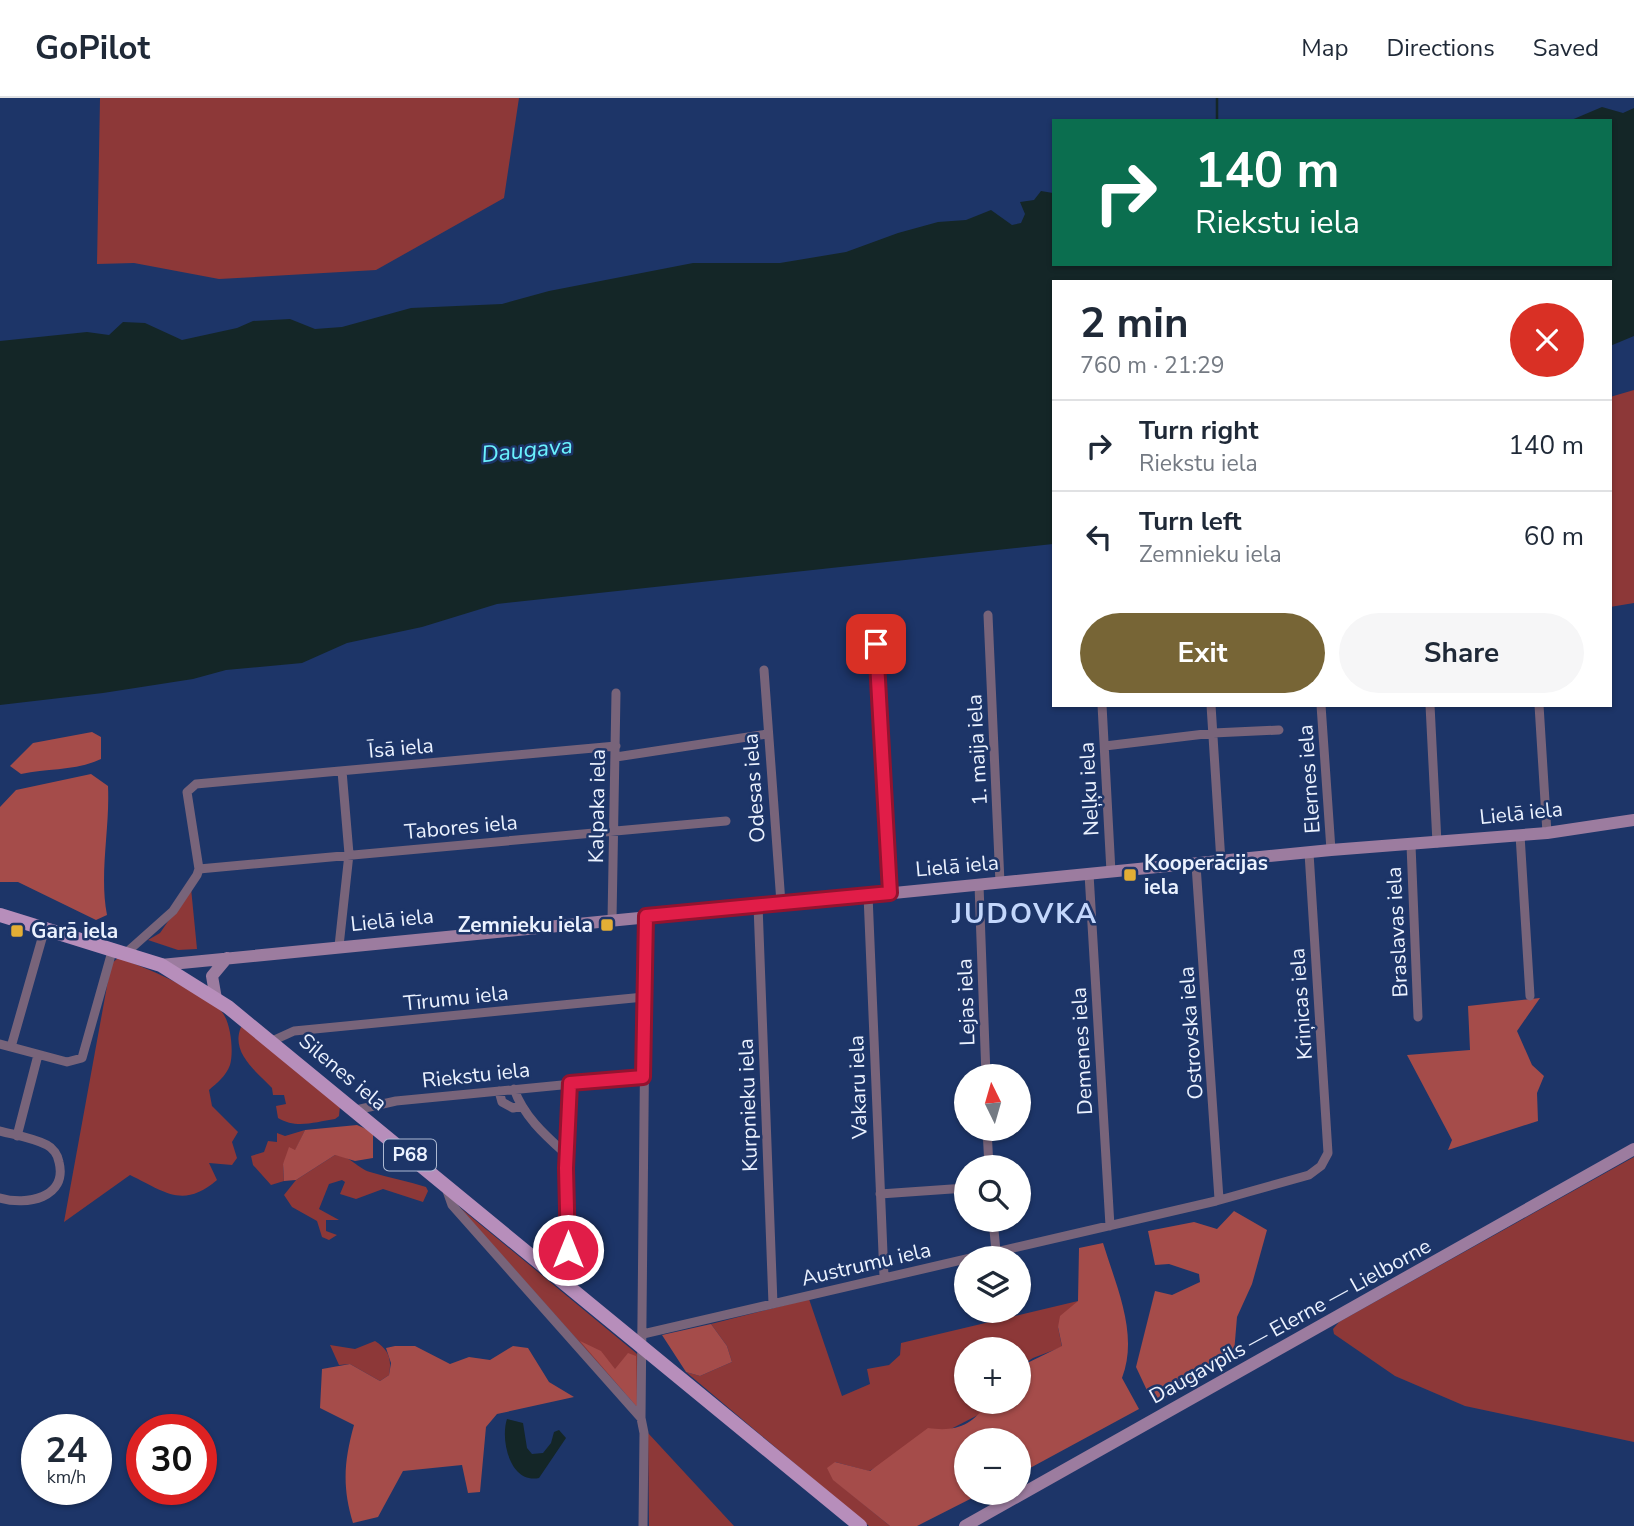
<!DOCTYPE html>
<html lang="en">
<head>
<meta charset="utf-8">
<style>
	body { margin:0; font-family:"Nunito Sans",sans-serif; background:#f6f6f7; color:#1f2937; height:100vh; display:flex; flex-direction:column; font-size:26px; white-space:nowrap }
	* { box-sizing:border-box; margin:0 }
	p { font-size:23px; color:#747a83 }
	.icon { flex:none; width:38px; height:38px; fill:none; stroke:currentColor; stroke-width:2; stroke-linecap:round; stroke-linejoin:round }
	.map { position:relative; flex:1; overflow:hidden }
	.side { position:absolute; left:1052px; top:182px; width:560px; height:427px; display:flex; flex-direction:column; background:#fff; border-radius:0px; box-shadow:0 2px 5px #0004 }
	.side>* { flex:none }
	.guide { position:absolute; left:1052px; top:21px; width:560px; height:147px; border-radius:0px; box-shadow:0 2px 5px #0004; background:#0b6e4f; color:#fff; overflow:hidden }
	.needle { width:46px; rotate:355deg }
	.controls { position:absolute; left:954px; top:966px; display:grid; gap:14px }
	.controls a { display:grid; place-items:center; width:77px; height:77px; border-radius:50%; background:#fff; box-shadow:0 2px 5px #0004; font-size:35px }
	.speed { position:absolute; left:21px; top:1316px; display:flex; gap:14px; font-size:35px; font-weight:700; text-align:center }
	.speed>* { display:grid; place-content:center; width:91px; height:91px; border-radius:50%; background:#fff; box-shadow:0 2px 5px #0004; line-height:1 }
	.speed small { font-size:18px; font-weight:400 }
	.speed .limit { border:10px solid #d22; background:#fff; color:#111 }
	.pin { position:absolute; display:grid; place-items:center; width:60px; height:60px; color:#fff; margin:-30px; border-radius:14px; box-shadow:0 4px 10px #0006 }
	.me { position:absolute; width:77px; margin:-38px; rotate:0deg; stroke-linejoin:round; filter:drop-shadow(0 0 5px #0008) }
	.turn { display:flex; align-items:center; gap:24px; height:147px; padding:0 28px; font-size:32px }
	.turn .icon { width:91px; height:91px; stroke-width:2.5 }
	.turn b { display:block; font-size:49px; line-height:60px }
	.round { display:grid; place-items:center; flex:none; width:74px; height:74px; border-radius:37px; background:#f6f6f7 }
	.head { display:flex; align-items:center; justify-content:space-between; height:119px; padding:0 28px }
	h1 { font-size:42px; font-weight:700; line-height:52px }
	.action { display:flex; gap:14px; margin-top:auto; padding:14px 28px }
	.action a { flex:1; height:80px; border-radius:42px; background:#776536; color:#fff; font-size:28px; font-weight:700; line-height:80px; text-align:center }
	.action a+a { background:#f6f6f7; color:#1f2937 }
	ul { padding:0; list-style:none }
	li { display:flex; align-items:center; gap:21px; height:91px; padding:0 28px; border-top:2px solid #e0e1e3 }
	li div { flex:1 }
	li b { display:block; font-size:26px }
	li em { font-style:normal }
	header { display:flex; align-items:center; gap:42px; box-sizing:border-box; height:98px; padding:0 35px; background:#fff; border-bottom:2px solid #e0e1e3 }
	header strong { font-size:33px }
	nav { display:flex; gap:38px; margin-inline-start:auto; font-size:24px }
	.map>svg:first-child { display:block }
	.green { fill:#8d3838 }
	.forest { fill:#a54c4a }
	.water { fill:#142627 }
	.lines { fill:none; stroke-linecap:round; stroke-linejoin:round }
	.stream { stroke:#142627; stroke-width:2.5 }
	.street { stroke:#78647a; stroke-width:9 }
	.secondary { stroke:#9c7c9f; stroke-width:12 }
	.primary { stroke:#b78ebb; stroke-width:14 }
	.route-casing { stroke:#92132f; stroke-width:18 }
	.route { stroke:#e11d48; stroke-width:12 }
	.poi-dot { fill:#e3ae35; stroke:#1d3568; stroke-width:2.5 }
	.labels { text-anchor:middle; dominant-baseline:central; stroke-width:5; stroke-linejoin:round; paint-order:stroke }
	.shield { fill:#1d3568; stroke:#adb9d2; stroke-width:2 }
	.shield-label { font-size:19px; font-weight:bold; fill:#ebf2ff }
	.street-label { font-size:21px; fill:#ebf2ff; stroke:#1d3568 }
	.poi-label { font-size:21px; font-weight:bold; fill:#ebf2ff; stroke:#1d3568; text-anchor:start }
	.water-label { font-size:23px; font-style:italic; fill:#6af2fe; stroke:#1d3568 }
	.district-label { font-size:28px; font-weight:bold; letter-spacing:2px; fill:#c3d7fc; stroke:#1d3568 }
</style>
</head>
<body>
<header>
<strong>GoPilot</strong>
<nav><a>Map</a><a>Directions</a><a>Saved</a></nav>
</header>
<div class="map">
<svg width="1634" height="1428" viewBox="0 0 1634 1428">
	<rect width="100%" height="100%" fill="#1d3568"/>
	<path class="green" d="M 100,0 L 519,0 L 504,100 L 376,172 L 219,181 L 134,165 L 97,166 Z
		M 1634,292 L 1634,505 L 1610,509 L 1610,299 Z
		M 191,790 L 197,851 L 178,852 L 148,842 L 160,835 Z
		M 118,860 C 149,870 194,891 219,911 C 231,920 234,954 230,967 C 226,978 217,985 209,992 L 212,1008 L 238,1034 L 232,1044 L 237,1060 L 232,1067 L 209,1065 L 217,1082 C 183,1111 165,1094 130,1077 L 64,1124 L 111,866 Z
		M 241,929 L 245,930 L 340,1008 L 339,1018 L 335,1021 C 315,1024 296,1031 278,1020 L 276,1008 L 286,1006 L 284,997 L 273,997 L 272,990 C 257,974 230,955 241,929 Z
		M 305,1032 L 295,1053 L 283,1066 L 284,1083 L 271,1087 L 253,1067 L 251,1058 L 264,1054 L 268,1043 L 277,1044 L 277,1035 L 285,1038 Z
		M 335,1057 C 351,1058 357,1070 370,1074 C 389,1080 408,1083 426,1089 L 428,1093 L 423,1104 L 383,1091 L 356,1101 L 340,1096 L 345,1084 L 342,1082 L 329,1086 L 319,1111 L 339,1122 L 326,1122 L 326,1133 L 337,1137 L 329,1142 L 322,1139 L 317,1123 L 292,1109 L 284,1097 L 296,1082 Z
		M 1634,1059 L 1634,1344 L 1465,1308 L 1395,1278 L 1334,1236 L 1333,1231 L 1339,1224 Z
		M 458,1108 L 636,1255 L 639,1259 L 639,1311 Z
		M 809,1201 L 842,1298 L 870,1286 L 867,1271 L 889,1267 L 900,1257 L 901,1245 L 1078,1203 L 1058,1229 L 1062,1249 L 1033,1260 L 1019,1269 L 1018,1251 L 966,1251 L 966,1304 L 988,1304 L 980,1316 L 869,1373 L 835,1364 L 834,1382 L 890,1428 L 869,1428 L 686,1274 L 700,1278 L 732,1264 L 727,1248 L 711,1226 Z
		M 375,1243 C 389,1252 392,1261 389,1277 L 380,1283 L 350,1266 L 339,1267 L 330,1247 L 355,1251 Z
		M 648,1335 L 734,1428 L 649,1428 Z"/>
	<path class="forest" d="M 92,634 L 101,639 L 101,661 C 76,673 49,670 21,676 L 10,668 L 33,645 Z
		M 91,676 L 108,688 C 110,731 99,776 107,817 L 96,822 L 18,784 L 0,784 L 0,709 L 16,692 Z
		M 1540,900 L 1517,933 L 1532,967 L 1544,978 L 1537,995 L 1538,1023 L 1448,1052 L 1452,1042 L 1407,957 L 1470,952 L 1468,908 Z
		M 357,1027 L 373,1034 L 373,1060 L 355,1063 L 335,1057 L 296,1082 L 284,1083 L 283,1066 L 289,1049 L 295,1052 L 305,1032 Z
		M 1234,1113 L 1267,1132 L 1252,1186 L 1237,1219 L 1234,1255 L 1164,1301 L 1151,1301 L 1136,1269 L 1155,1193 L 1172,1197 L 1200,1184 L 1199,1176 L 1169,1166 L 1155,1167 L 1148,1133 L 1194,1124 L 1217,1131 Z
		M 1103,1145 C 1116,1188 1139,1236 1122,1280 L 1139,1311 L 1019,1376 L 1018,1342 L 966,1342 L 966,1395 L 982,1395 L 917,1428 L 890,1428 L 833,1382 L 827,1370 L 835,1364 L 870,1373 L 928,1330 C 955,1334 972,1328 988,1304 L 1018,1304 L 1019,1269 L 1062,1248 L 1058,1229 L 1060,1218 L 1078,1203 L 1079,1150 Z
		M 711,1226 L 727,1248 L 732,1264 L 700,1278 L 686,1274 L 662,1237 Z
		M 580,1243 L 601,1253 L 615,1271 L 628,1255 L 636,1258 L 637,1309 Z
		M 395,1248 L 415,1248 L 450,1266 L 469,1259 L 490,1262 L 513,1248 L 528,1250 L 549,1284 L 574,1299 L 497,1316 L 486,1329 L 480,1394 L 468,1395 L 462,1367 L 403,1373 L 378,1419 L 353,1425 C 342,1389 344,1363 354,1327 L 320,1310 L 322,1271 L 350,1266 L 380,1283 L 389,1277 L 391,1265 L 386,1250 Z"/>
	<path class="water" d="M 1602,9 L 1623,15 L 1634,10 L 1634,238 L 1610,248 L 1610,184 L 1054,184 L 1053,446 L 497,506 L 422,529 L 347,545 L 302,565 L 226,572 L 193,581 L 103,595 L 0,607 L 0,243 L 87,234 L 109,237 L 123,224 L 145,225 L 182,242 L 237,230 L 253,223 L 290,221 L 315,231 L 342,229 L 411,210 L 502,206 L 549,193 L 693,165 L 780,165 L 846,154 L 898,135 L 938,124 L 966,122 L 991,112 L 1012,127 L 1021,125 L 1025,116 L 1020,104 L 1034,102 L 1041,93 L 1053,95 L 1054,166 L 1610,166 L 1610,23 L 1569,23 Z
		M 507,1321 L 523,1325 L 527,1350 L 532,1356 L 543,1355 L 551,1345 L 554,1334 L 559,1332 L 566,1340 L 539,1380 C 510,1386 500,1342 507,1321 Z"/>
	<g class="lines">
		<path class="stream" d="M 1217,23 L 1217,0"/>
		<path class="street" d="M 988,517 L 1000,785
			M 876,546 L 890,795
			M 764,572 L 781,805
			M 1102,607 L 1111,774
			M 1211,607 L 1221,764
			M 1321,607 L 1331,752
			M 1430,607 L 1437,745
			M 1539,607 L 1547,735
			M 1105,648 L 1213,635 L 1279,632
			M 616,659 L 767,636
			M 1520,737 L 1530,898
			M 1411,747 L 1418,919
			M 1196,767 L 1219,1101
			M 199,771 L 726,723
			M 1089,776 L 1110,1128
			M 979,787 L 986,978
			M 868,797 L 884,1179
			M 758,807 L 773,1206
			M 612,822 L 616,595
			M 339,848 L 349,756 L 342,673
			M 127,854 L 173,813 L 197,777 L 199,771 L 187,694 L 196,686 L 616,648
			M 272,943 L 294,933 L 644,899
			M 0,946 L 67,964 L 82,960 L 113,850
			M 11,949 L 45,830
			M 514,991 C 524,1019 546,1038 567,1057
			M 499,993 L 502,1004 L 513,1010 L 522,1008
			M 356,1012 L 396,1003 L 644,979
			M 987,1031 L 989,1069
			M 0,1033 C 15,1037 33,1040 47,1047 C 53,1050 58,1057 59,1064 C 68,1100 26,1108 0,1100
			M 17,1038 L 38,957
			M 446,1090 L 452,1107 L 641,1320
			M 880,1096 L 966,1090
			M 993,1122 L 996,1153
			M 559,1183 L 567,1152 L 566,1070 L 570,985
			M 643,1236 L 1216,1103 L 1309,1077 L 1321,1068 L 1328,1055 L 1309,755
			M 643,1428 L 644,1335 L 641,1320 L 646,818"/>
		<path class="secondary" d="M 161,867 L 1331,752 L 1547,735 L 1634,722
			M 216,901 L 212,878 L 227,860
			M 965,1428 L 1634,1051"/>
		<path class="primary" d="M 0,817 L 161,867 L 228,909 L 860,1428"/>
	</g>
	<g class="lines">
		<g class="route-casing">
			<path id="route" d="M 568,1152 L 566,1070 L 570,985 L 643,979 L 646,818 L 890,795 L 876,546"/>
		</g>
		<use href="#route" class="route"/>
	</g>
	<g class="poi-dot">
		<rect x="1123" y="770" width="14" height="14" rx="3.5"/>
		<rect x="600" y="820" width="14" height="14" rx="3.5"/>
		<rect x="10" y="826" width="14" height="14" rx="3.5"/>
	</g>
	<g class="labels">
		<rect class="shield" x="384" y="1041.5" width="52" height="31" rx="5"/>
		<g class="shield-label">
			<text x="410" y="1057">P68</text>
		</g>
		<g class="street-label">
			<text transform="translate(401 650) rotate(-5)">Īsā iela</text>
			<text transform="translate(977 652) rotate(-93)">1. maija iela</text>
			<text transform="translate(1309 681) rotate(-94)">Elernes iela</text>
			<text transform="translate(754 690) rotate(-94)">Odesas iela</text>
			<text transform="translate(1089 691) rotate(-93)">Neļķu iela</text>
			<text transform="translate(597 708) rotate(-89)">Kalpaka iela</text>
			<text transform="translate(1521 715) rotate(-6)">Lielā iela</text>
			<text transform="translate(461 729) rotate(-5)">Tabores iela</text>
			<text transform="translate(957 768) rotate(-5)">Lielā iela</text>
			<text transform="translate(392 822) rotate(-6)">Lielā iela</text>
			<text transform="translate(1397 834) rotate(-93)">Braslavas iela</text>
			<text transform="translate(456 900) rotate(-6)">Tīrumu iela</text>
			<text transform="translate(966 904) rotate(-92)">Lejas iela</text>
			<text transform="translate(1301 906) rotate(-94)">Kriņicas iela</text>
			<text transform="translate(1191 935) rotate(-94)">Ostrovska iela</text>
			<text transform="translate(1082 953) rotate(-93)">Demenes iela</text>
			<text transform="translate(343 974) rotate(40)">Silenes iela</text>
			<text transform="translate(476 977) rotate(-6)">Riekstu iela</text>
			<text transform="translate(858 989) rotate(-92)">Vakaru iela</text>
			<text transform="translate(748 1007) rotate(-92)">Kurpnieku iela</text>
			<text transform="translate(866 1166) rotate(-13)">Austrumu iela</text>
			<text transform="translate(1290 1223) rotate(-29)">Daugavpils — Elerne — Lielborne</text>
		</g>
		<g class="poi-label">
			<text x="1144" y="765">Kooperācijas<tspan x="1144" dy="24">iela</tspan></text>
			<text x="593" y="827" text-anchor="end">Zemnieku iela</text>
			<text x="31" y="833">Garā iela</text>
		</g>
		<g class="water-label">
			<text transform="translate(527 352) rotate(-6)">Daugava</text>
		</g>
		<g class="district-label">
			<text x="1025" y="816">JUDOVKA</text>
		</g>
	</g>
</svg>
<div class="controls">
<a><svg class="needle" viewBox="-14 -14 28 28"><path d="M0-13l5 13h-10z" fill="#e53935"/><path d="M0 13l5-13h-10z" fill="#747a83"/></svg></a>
<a><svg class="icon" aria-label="search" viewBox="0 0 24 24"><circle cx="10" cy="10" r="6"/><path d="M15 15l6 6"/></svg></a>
<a><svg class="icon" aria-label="layers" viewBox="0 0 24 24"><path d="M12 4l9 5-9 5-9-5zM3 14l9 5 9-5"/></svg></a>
<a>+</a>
<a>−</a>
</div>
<div class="speed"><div>24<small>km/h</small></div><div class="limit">30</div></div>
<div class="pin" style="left:876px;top:546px;background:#d93025"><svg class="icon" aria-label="arrive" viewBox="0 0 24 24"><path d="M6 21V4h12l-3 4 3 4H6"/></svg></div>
<svg class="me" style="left:568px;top:1152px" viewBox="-20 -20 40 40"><circle r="17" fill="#e11d48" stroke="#fff" stroke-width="3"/><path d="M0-11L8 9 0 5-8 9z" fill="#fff"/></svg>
<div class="guide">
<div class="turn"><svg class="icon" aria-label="right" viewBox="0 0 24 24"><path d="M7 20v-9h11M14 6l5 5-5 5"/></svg><div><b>140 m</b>Riekstu iela</div></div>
</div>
<section class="side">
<div class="head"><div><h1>2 min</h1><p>760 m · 21:29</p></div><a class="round" style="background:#d93025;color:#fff"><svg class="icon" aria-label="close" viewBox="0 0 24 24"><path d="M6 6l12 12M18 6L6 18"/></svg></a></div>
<ul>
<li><svg class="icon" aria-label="right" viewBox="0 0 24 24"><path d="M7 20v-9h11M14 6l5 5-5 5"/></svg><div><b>Turn right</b><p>Riekstu iela</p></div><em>140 m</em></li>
<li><svg class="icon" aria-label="left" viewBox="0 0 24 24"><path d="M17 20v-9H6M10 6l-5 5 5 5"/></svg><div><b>Turn left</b><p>Zemnieku iela</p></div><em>60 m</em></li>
</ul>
<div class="action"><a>Exit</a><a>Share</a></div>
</section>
</div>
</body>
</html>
